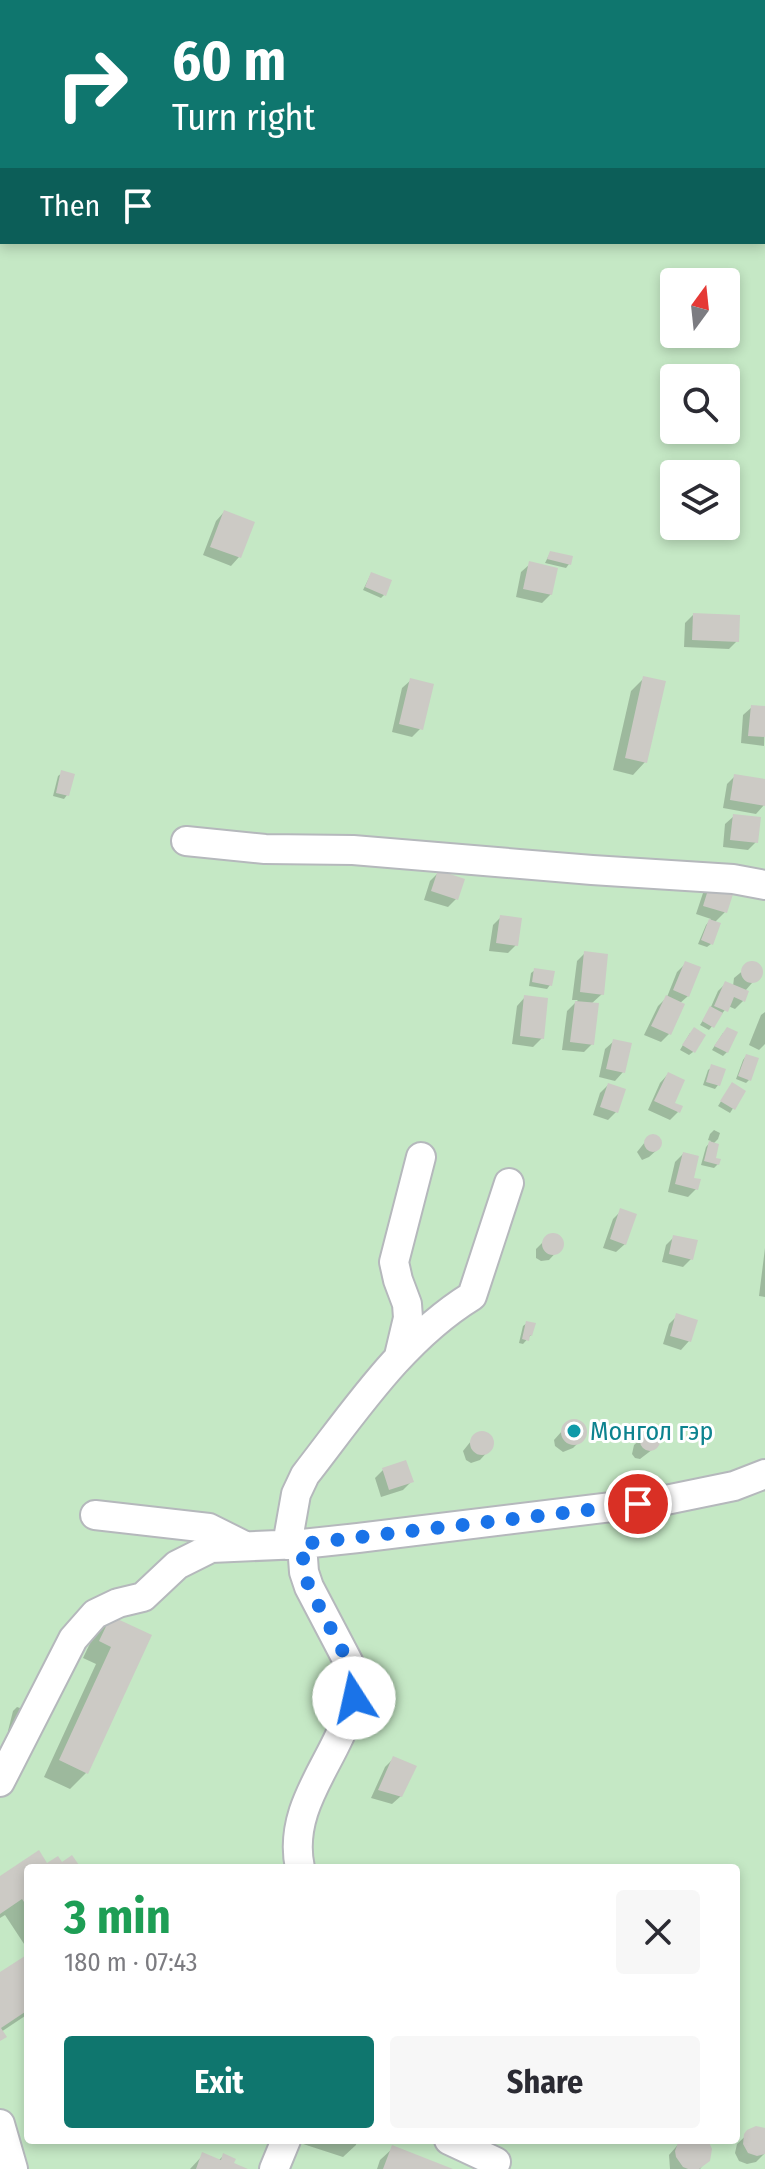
<!DOCTYPE html>
<html lang="en">
<head>
<meta charset="utf-8">
<style>
	body { margin:0; font-family:"Fira Sans Condensed",sans-serif; background:#f7f7f7; color:#2b2b33; height:100vh; display:flex; flex-direction:column; font-size:30px; white-space:nowrap }
	* { box-sizing:border-box; margin:0 }
	p { font-size:26px; color:#7c7c81 }
	.icon { flex:none; width:44px; height:44px; fill:none; stroke:currentColor; stroke-width:2; stroke-linecap:round; stroke-linejoin:round }
	.map { position:relative; flex:1; overflow:hidden }
	.details { position:absolute; left:24px; top:1864px; width:716px; height:280px; display:flex; flex-direction:column; background:#fff; border-radius:8px; box-shadow:0 4px 12px #0003 }
	.details>* { flex:none }
	.hud { position:absolute; left:0px; top:0px; width:766px; height:244px; box-shadow:0 4px 12px #0003; background:#0f766e; color:#fff; overflow:hidden }
	.needle { width:52px; rotate:15deg }
	.fabs { position:absolute; left:660px; top:268px; display:grid; gap:16px }
	.fabs a { display:grid; place-items:center; width:80px; height:80px; border-radius:8px; background:#fff; box-shadow:0 4px 12px #0003; font-size:40px }
	.pin { position:absolute; display:grid; place-items:center; width:68px; height:68px; color:#fff; margin:-34px; border:4px solid #fff; border-radius:50%; box-shadow:0 2px 8px #0007 }
	.me { position:absolute; width:88px; margin:-44px; rotate:350deg; stroke-linejoin:round; filter:drop-shadow(0 0 6px #0008) }
	.turn { display:flex; align-items:center; gap:28px; height:168px; padding:0 40px; font-size:36px }
	.turn .icon { width:104px; height:104px; stroke-width:2.5 }
	.turn b { display:block; font-size:56px; line-height:68px }
	.then { display:flex; align-items:center; height:76px; padding:0 40px; background:#0003; gap:16px; font-size:30px }
	.round { display:grid; place-items:center; flex:none; width:84px; height:84px; border-radius:8px; background:#f7f7f7 }
	.overview { display:flex; align-items:center; justify-content:space-between; height:136px; padding:0 40px }
	h1 { font-size:48px; font-weight:700; line-height:60px; color:#1e9e55 }
	.cta { display:flex; gap:16px; margin-top:auto; padding:16px 40px }
	.cta a { flex:1; height:92px; border-radius:8px; background:#0f766e; color:#fff; font-size:32px; font-weight:700; line-height:92px; text-align:center }
	.cta a+a { background:#f7f7f7; color:#2b2b33 }
	.map>svg:first-child { display:block }
	.green { fill:#c5e8c5; fill-rule:evenodd }
	.shadow { fill:#0003 }
	.building { fill:#cccac5 }
	.lines { fill:none; stroke-linecap:round; stroke-linejoin:round }
	.minor-casing { stroke:#b5b8bc; stroke-width:32 }
	.minor { stroke:#fff; stroke-width:28 }
	.route { stroke:#1a73e8; stroke-width:14; stroke-dasharray:0 25.2 }
	.culture-dot { fill:#0f9aa8; stroke:#fff; stroke-width:3 }
	.labels { text-anchor:middle; dominant-baseline:central; stroke-width:6; stroke-linejoin:round; paint-order:stroke }
	.culture-label { font-size:26px; fill:#0d838f; stroke:#fff; text-anchor:start }
</style>
</head>
<body>
<div class="map">
<svg width="765" height="2169" viewBox="0 0 765 2169">
	<rect width="100%" height="100%" fill="#f1efe8"/>
	<path class="green" d="M 0,0 L 765,0 L 765,2169 L 0,2169 ZM 2,2 L 764,2 L 764,242 L 2,242 ZM 674,282 L 726,282 L 726,334 L 674,334 ZM 674,378 L 726,378 L 726,430 L 674,430 ZM 674,474 L 726,474 L 726,526 L 674,526 ZM 28,1868 L 736,1868 L 736,2140 L 28,2140 Z"/>
	<path class="shadow" d="M 224,512 L 252,523 L 239,557 L 231,566 L 203,555 L 216,521 Z
		M 550,553 L 569,564 L 566,568 L 545,563 Z
		M 530,564 L 551,594 L 542,603 L 516,597 L 521,572 Z
		M 371,574 L 385,594 L 381,598 L 363,590 Z
		M 693,615 L 737,641 L 729,649 L 684,647 L 685,623 Z
		M 644,678 L 645,762 L 633,775 L 613,770 L 631,691 Z
		M 411,680 L 421,728 L 412,737 L 392,732 L 402,688 Z
		M 752,707 L 765,708 L 764,746 L 741,743 L 743,715 Z
		M 62,773 L 67,795 L 64,799 L 53,796 L 58,776 Z
		M 735,776 L 765,781 L 764,805 L 756,814 L 723,808 L 727,784 Z
		M 734,816 L 756,842 L 748,850 L 723,847 L 725,824 Z
		M 438,873 L 456,899 L 448,907 L 424,900 L 430,881 Z
		M 712,882 L 725,912 L 714,923 L 711,944 L 707,947 L 698,944 L 706,925 L 711,919 L 696,914 L 704,890 Z
		M 501,917 L 516,945 L 508,953 L 489,951 L 493,925 Z
		M 585,953 L 602,994 L 591,1004 L 592,1044 L 584,1052 L 562,1050 L 567,1011 L 578,1000 L 572,1000 L 577,961 Z
		M 686,963 L 688,996 L 679,1004 L 669,1034 L 661,1042 L 644,1035 L 658,1006 L 667,997 L 677,972 Z
		M 751,964 L 756,965 L 760,969 L 759,975 L 745,991 L 743,1001 L 735,1009 L 728,1006 L 709,1030 L 700,1025 L 710,1009 L 718,991 L 726,983 L 733,986 L 734,978 Z
		M 535,970 L 550,985 L 547,989 L 529,986 L 531,973 Z
		M 525,997 L 542,1038 L 533,1047 L 512,1044 L 517,1006 Z
		M 765,1012 L 765,1044 L 759,1050 L 749,1045 L 761,1015 Z
		M 690,1033 L 693,1052 L 689,1055 L 680,1050 Z
		M 723,1033 L 727,1052 L 723,1056 L 712,1050 Z
		M 614,1041 L 623,1072 L 615,1081 L 599,1077 L 605,1049 Z
		M 746,1056 L 749,1080 L 746,1083 L 736,1079 L 743,1060 Z
		M 712,1067 L 718,1085 L 715,1089 L 703,1085 L 708,1070 Z
		M 668,1074 L 673,1103 L 678,1112 L 670,1120 L 648,1110 L 660,1083 Z
		M 732,1084 L 744,1091 L 730,1113 L 718,1106 Z
		M 608,1085 L 616,1112 L 608,1120 L 593,1115 L 600,1093 Z
		M 714,1130 L 720,1133 L 718,1139 L 713,1144 L 713,1159 L 718,1164 L 714,1168 L 701,1165 L 706,1147 L 711,1141 L 708,1140 L 710,1134 Z
		M 654,1136 L 660,1139 L 661,1144 L 658,1149 L 649,1157 L 642,1160 L 637,1152 L 649,1137 Z
		M 683,1154 L 696,1189 L 688,1197 L 668,1192 L 675,1162 Z
		M 621,1211 L 625,1244 L 616,1252 L 603,1248 L 613,1219 Z
		M 549,1236 L 558,1236 L 562,1240 L 562,1246 L 549,1260 L 541,1261 L 536,1258 L 536,1249 Z
		M 674,1237 L 691,1259 L 683,1267 L 662,1262 L 666,1245 Z
		M 765,1248 L 765,1297 L 759,1296 Z
		M 677,1316 L 689,1341 L 681,1350 L 663,1344 L 669,1324 Z
		M 527,1323 L 531,1335 L 523,1344 L 519,1343 L 523,1326 Z
		M 577,1421 L 583,1426 L 585,1433 L 582,1439 L 573,1448 L 563,1452 L 555,1446 L 554,1440 L 570,1422 Z
		M 482,1433 L 488,1435 L 492,1441 L 491,1448 L 480,1460 L 471,1463 L 466,1460 L 463,1451 L 475,1436 Z
		M 648,1433 L 653,1434 L 657,1438 L 657,1446 L 640,1459 L 635,1458 L 632,1454 L 634,1445 Z
		M 383,1470 L 411,1482 L 403,1490 L 381,1497 L 375,1478 Z
		M 111,1618 L 149,1636 L 87,1772 L 70,1789 L 44,1777 L 96,1664 L 83,1658 L 94,1635 Z
		M 17,1707 L 29,1711 L 14,1733 L 8,1731 L 13,1711 Z
		M 393,1759 L 401,1796 L 392,1804 L 371,1798 L 385,1767 Z
		M 39,1853 L 47,1865 L 62,1864 L 78,1868 L 28,1868 L 28,1950 L 5,1915 L 0,1918 L 0,1878 Z
		M 28,1956 L 28,2014 L 1,2032 L 0,2041 L 0,1975 Z
		M 753,2129 L 765,2153 L 756,2162 L 747,2164 L 739,2161 L 735,2153 L 737,2144 Z
		M 301,2140 L 357,2140 L 356,2145 L 343,2157 L 300,2143 Z
		M 682,2140 L 706,2140 L 704,2164 L 700,2169 L 670,2169 L 669,2155 Z
		M 393,2148 L 448,2169 L 377,2169 L 380,2160 Z
		M 203,2155 L 218,2161 L 223,2156 L 232,2164 L 244,2169 L 190,2169 Z"/>
	<path class="building" d="M 224,510 L 255,522 L 241,558 L 210,547 Z
		M 550,551 L 573,556 L 571,565 L 547,559 Z
		M 529,561 L 558,568 L 552,595 L 523,589 Z
		M 371,572 L 392,580 L 386,596 L 365,587 Z
		M 693,613 L 740,615 L 739,642 L 692,640 Z
		M 643,676 L 666,681 L 647,763 L 625,758 Z
		M 410,678 L 434,684 L 423,730 L 399,724 Z
		M 751,705 L 765,706 L 765,737 L 748,736 Z
		M 61,770 L 75,774 L 69,796 L 56,793 Z
		M 734,774 L 765,779 L 765,806 L 730,800 Z
		M 733,814 L 761,817 L 758,843 L 730,840 Z
		M 438,870 L 465,879 L 458,900 L 431,891 Z
		M 711,880 L 735,888 L 727,913 L 703,906 Z
		M 500,915 L 522,918 L 518,946 L 496,943 Z
		M 709,919 L 721,923 L 713,945 L 701,940 Z
		M 584,951 L 608,954 L 604,995 L 580,992 Z
		M 685,961 L 701,967 L 689,997 L 673,990 Z
		M741 972a11 11 0 1 1 22 0a11 11 0 1 1-22 0Z
		M 534,968 L 555,971 L 552,986 L 532,982 Z
		M 725,981 L 749,991 L 745,1002 L 734,997 L 728,1012 L 714,1006 Z
		M 524,995 L 548,998 L 544,1039 L 520,1036 Z
		M 666,995 L 685,1004 L 671,1035 L 651,1026 Z
		M 575,1001 L 599,1003 L 594,1045 L 570,1042 Z
		M 710,1006 L 723,1013 L 714,1028 L 702,1021 Z
		M 694,1027 L 706,1035 L 695,1053 L 682,1045 Z
		M 727,1027 L 738,1032 L 728,1053 L 714,1046 Z
		M 613,1039 L 632,1043 L 625,1073 L 606,1069 Z
		M 746,1054 L 759,1058 L 751,1081 L 738,1076 Z
		M 711,1064 L 726,1069 L 720,1086 L 706,1082 Z
		M 668,1072 L 685,1080 L 675,1103 L 683,1106 L 680,1113 L 654,1101 Z
		M 732,1082 L 746,1091 L 735,1110 L 720,1101 Z
		M 608,1083 L 626,1089 L 618,1113 L 600,1107 Z
		M644 1143a9 9 0 1 1 18 0a9 9 0 1 1-18 0Z
		M 709,1141 L 719,1144 L 716,1158 L 721,1159 L 719,1165 L 704,1161 Z
		M 683,1152 L 699,1156 L 694,1178 L 701,1179 L 698,1190 L 675,1184 Z
		M 620,1208 L 637,1214 L 626,1245 L 610,1239 Z
		M542 1244a11 11 0 1 1 22 0a11 11 0 1 1-22 0Z
		M 673,1235 L 698,1240 L 693,1260 L 669,1254 Z
		M 676,1313 L 698,1320 L 691,1342 L 670,1336 Z
		M 526,1321 L 536,1323 L 532,1336 L 530,1335 L 529,1341 L 522,1339 Z
		M561 1432a13 13 0 1 1 26 0a13 13 0 1 1-26 0Z
		M640 1441a10 10 0 1 1 20 0a10 10 0 1 1-20 0Z
		M470 1443a12 12 0 1 1 24 0a12 12 0 1 1-24 0Z
		M 406,1460 L 414,1482 L 389,1490 L 382,1468 Z
		M 111,1616 L 152,1635 L 88,1774 L 59,1760 L 111,1647 L 99,1641 Z
		M 393,1756 L 417,1766 L 402,1797 L 378,1790 Z
		M 39,1850 L 47,1863 L 58,1856 L 62,1862 L 72,1855 L 81,1868 L 28,1868 L 28,1908 L 22,1899 L 0,1914 L 0,1876 Z
		M 28,1954 L 28,2010 L 1,2028 L 7,2037 L 0,2041 L 0,1972 Z
		M 756,2126 L 765,2128 L 765,2154 L 757,2156 L 748,2153 L 743,2144 L 744,2134 L 747,2130 Z
		M 679,2140 L 708,2140 L 712,2149 L 710,2161 L 699,2169 L 688,2169 L 683,2167 L 676,2157 L 675,2151 Z
		M 392,2145 L 453,2169 L 383,2169 Z
		M 202,2152 L 221,2160 L 223,2153 L 236,2159 L 234,2163 L 248,2169 L 196,2169 Z"/>
	<g class="lines">
		<g class="minor-casing">
			<path id="minor" d="M 186,841 L 265,849 L 353,850 L 592,870 L 733,879 L 765,885
				M 399,1356 L 408,1318 L 407,1304 L 398,1280 L 394,1262 L 421,1157
				M 95,1515 L 209,1528 L 245,1546
				M 287,1545 L 296,1494 L 305,1475 C 355,1411 402,1339 472,1296 L 509,1183
				M 0,1782 L 73,1639 L 95,1614 L 118,1603 L 143,1597 L 177,1565 L 211,1548 L 302,1544 L 358,1538 L 661,1501 L 734,1486 L 765,1474
				M 300,1868 C 283,1791 366,1736 352,1669 L 309,1587 L 304,1572 L 302,1544
				M 0,2124 L 13,2169
				M 449,2140 L 496,2162
				M 274,2169 L 286,2140"/>
		</g>
		<use href="#minor" class="minor"/>
	</g>
	<g class="lines">
		<path class="route" d="M 354,1698 L 355,1682 L 352,1669 L 309,1587 L 304,1572 L 302,1544 L 638,1504"/>
	</g>
	<circle class="culture-dot" cx="574" cy="1431" r="8"/>
	<g class="labels">
		<g class="culture-label">
			<text x="590" y="1431">Монгол гэр</text>
		</g>
	</g>
</svg>
<div class="fabs">
<a><svg class="needle" viewBox="-14 -14 28 28"><path d="M0-13l5 13h-10z" fill="#e53935"/><path d="M0 13l5-13h-10z" fill="#7c7c81"/></svg></a>
<a><svg class="icon" aria-label="search" viewBox="0 0 24 24"><circle cx="10" cy="10" r="6"/><path d="M15 15l6 6"/></svg></a>
<a><svg class="icon" aria-label="layers" viewBox="0 0 24 24"><path d="M12 4l9 5-9 5-9-5zM3 14l9 5 9-5"/></svg></a>
</div>
<div class="pin" style="left:638px;top:1504px;background:#d93025"><svg class="icon" aria-label="arrive" viewBox="0 0 24 24"><path d="M6 21V4h12l-3 4 3 4H6"/></svg></div>
<svg class="me" style="left:354px;top:1698px" viewBox="-20 -20 40 40"><circle r="19" fill="#fff"/><path d="M0-13L10 11 0 6-10 11z" fill="#1a73e8"/></svg>
<div class="hud">
<div class="turn"><svg class="icon" aria-label="right" viewBox="0 0 24 24"><path d="M7 20v-9h11M14 6l5 5-5 5"/></svg><div><b>60 m</b>Turn right</div></div>
<div class="then">Then<svg class="icon" aria-label="arrive" viewBox="0 0 24 24"><path d="M6 21V4h12l-3 4 3 4H6"/></svg></div>
</div>
<section class="details">
<div class="overview"><div><h1>3 min</h1><p>180 m · 07:43</p></div><a class="round"><svg class="icon" aria-label="close" viewBox="0 0 24 24"><path d="M6 6l12 12M18 6L6 18"/></svg></a></div>
<div class="cta"><a>Exit</a><a>Share</a></div>
</section>
</div>
</body>
</html>
